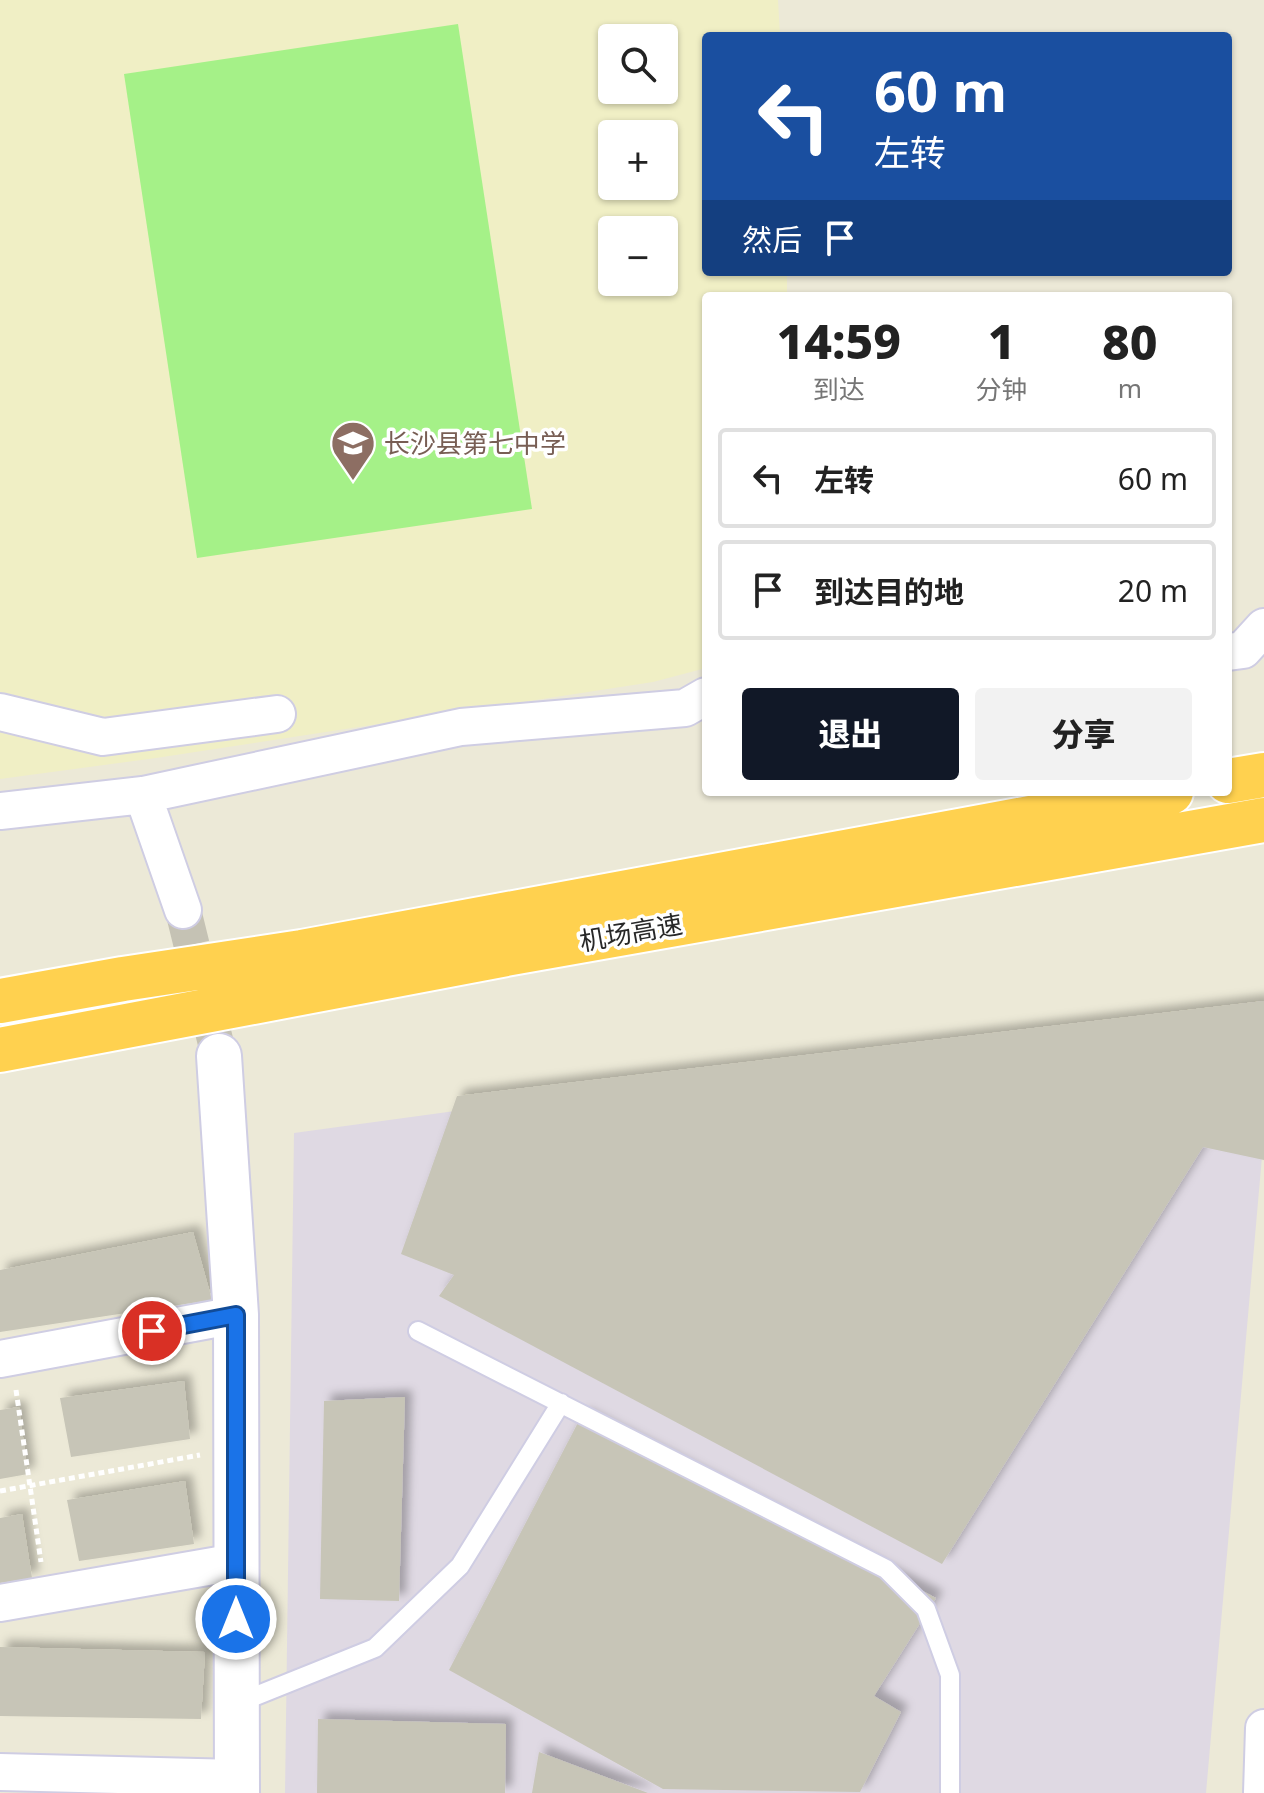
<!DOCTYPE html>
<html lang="zh">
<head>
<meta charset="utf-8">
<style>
	body { margin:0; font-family:"Noto Sans","Noto Sans SC",sans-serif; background:#f2f2f2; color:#222; height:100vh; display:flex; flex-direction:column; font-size:30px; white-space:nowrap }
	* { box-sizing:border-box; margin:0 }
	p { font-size:26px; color:#767676 }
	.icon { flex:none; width:44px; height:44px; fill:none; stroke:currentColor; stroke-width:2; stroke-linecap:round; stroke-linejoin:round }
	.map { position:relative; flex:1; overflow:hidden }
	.drawer { position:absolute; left:702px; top:292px; width:530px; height:504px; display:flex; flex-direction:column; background:#fff; border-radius:8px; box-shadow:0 2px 6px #0004 }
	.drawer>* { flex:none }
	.guide { position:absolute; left:702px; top:32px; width:530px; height:244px; border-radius:8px; box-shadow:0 2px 6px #0004; background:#1a4fa0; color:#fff; overflow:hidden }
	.tools { position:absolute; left:598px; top:24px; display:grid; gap:16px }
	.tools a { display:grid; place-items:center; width:80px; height:80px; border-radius:8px; background:#fff; box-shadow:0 2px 6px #0004; font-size:40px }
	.pin { position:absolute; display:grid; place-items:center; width:68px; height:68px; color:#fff; margin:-34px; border:4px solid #fff; border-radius:50%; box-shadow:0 2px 8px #0007 }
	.me { position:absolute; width:88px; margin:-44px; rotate:0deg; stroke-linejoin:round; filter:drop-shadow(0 0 6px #0008) }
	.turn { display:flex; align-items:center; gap:28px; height:168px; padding:0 40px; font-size:36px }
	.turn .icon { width:104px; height:104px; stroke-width:2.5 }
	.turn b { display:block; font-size:56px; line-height:68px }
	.then { display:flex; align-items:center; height:76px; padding:0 40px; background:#0003; gap:16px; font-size:30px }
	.eta { display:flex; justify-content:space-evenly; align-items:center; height:136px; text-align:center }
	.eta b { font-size:48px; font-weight:800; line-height:56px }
	.primary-button { display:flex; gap:16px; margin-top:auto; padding:16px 40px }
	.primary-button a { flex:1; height:92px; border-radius:8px; background:#111827; color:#fff; font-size:32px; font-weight:800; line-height:92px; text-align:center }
	.primary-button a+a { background:#f2f2f2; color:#222 }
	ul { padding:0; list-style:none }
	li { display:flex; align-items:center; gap:24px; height:100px; margin:0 16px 12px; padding:0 24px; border:4px solid #e0e0e0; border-radius:8px }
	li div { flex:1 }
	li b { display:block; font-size:30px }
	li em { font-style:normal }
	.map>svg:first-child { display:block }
	.industrial { fill:#dfd9e3 }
	.education { fill:#f0efc5; fill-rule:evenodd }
	.pitch { fill:#a5f188 }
	.building { fill:#c7c5b7; filter:url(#shadow) }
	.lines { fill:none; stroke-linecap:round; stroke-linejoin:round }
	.street-tunnel { stroke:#c5c2b4; stroke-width:36; stroke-dasharray:36 18; stroke-linecap:butt }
	.lane-casing { stroke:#cfcde3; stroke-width:22 }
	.street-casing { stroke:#cfcde3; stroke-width:40 }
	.secondary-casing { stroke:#cfcde3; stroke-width:48 }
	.highway-casing { stroke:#fff; stroke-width:48 }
	.path { stroke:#fff; stroke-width:5; stroke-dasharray:6 4; stroke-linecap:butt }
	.lane { stroke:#fff; stroke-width:18 }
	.street { stroke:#fff; stroke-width:36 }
	.secondary { stroke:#fff; stroke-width:44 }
	.highway { stroke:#ffd14f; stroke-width:44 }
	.route-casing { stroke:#114b97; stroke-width:20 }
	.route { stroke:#1a73e8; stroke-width:14 }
	.labels { text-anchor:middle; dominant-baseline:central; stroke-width:7; stroke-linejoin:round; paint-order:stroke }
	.education-label { font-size:26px; fill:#785e54; stroke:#fff; text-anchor:start }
	.street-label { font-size:26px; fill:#282828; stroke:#fff }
</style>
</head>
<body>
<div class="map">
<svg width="1264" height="1793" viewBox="0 0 1264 1793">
	<defs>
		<filter id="shadow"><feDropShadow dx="7" dy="-7" stdDeviation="4" flood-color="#0004"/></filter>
	</defs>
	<rect width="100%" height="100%" fill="#ece9d7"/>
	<path class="industrial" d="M 1264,1001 L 1264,1134 L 1206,1793 L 285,1793 L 294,1133 Z"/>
	<path class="education" d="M 0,0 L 778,0 L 780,36 L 706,36 L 706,272 L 787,272 L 787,296 L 706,296 L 706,668 L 653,682 L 156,758 L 0,779 ZM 612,38 L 664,38 L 664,90 L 612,90 ZM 612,134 L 664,134 L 664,186 L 612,186 ZM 612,230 L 664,230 L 664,282 L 612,282 Z"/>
	<path class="pitch" d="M 458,24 L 532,509 L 197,558 L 124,74 Z"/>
	<path class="building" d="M 1264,1001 L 1264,1160 L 1203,1147 L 942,1564 L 439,1296 L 454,1275 L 401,1254 L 457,1096 Z
		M 193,1232 L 212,1300 L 0,1332 L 0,1270 Z
		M 184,1381 L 190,1439 L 71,1457 L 60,1398 Z
		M 405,1397 L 399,1601 L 320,1599 L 324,1401 Z
		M 19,1407 L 28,1474 L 0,1479 L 0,1410 Z
		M 582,1415 L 936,1598 L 874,1696 L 901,1712 L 860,1792 L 663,1789 L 449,1670 Z
		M 185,1481 L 194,1544 L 79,1561 L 67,1500 Z
		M 22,1514 L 32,1578 L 0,1583 L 0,1518 Z
		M 0,1647 L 205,1652 L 201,1719 L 0,1716 Z
		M 318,1719 L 506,1724 L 505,1793 L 317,1793 Z
		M 539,1752 L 648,1793 L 532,1793 Z"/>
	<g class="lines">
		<path class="street-tunnel" d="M 183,910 L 219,1056"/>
		<g class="lane-casing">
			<path id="lane" d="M 418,1331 L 886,1569 L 926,1609 L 950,1675 L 950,1793
				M 238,1703 L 375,1648 L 460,1566 L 561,1403"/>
		</g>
		<g class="street-casing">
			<path id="street" d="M 1228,652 L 1243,650 L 1264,627
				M 0,712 L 103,737 L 277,714
				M 143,795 L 183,910
				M 0,811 L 143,795 L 461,727 L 685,708 L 706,696
				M 0,1359 L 236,1315
				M 0,1603 L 236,1562
				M 0,1772 L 237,1778
				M 1262,1793 L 1264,1728"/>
		</g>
		<g class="secondary-casing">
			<path id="secondary" d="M 219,1056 L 236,1315 L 237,1793"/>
		</g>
		<g class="highway-casing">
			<path id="highway" d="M 1228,781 L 1264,775
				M 0,1001 L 123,979 L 302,952 L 1171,792
				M 0,1050 L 506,954 L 1264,820"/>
		</g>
		<path class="path" d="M 16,1390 L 41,1562
			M 0,1491 L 200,1455"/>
		<use href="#lane" class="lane"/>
		<use href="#street" class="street"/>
		<use href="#secondary" class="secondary"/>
		<use href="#highway" class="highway"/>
	</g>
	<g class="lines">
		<g class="route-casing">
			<path id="route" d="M 152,1331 L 236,1315 L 236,1619"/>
		</g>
		<use href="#route" class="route"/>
	</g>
	<defs>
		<g id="school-pin" transform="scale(2.3)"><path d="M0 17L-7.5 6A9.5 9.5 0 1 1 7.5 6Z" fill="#8d6e63" stroke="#fff"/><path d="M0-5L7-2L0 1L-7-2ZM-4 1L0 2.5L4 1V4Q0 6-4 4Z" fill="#fff"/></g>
	</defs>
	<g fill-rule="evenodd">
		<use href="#school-pin" x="353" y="443"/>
	</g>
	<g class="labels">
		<g class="education-label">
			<text x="384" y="443">长沙县第七中学</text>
		</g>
		<g class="street-label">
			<text transform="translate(631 932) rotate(-10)">机场高速</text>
		</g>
	</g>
</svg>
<div class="tools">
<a><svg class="icon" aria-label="search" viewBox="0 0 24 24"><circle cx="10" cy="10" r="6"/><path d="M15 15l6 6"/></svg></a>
<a>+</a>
<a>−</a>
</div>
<div class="pin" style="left:152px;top:1331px;background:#d93025"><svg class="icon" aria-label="arrive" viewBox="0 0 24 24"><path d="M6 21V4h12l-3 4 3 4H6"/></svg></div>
<svg class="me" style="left:236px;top:1619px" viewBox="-20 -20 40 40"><circle r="17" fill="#1a73e8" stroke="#fff" stroke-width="3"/><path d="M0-11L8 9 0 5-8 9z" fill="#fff"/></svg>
<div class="guide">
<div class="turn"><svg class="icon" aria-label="left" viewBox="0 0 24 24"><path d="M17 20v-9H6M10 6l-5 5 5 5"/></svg><div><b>60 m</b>左转</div></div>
<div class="then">然后<svg class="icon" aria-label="arrive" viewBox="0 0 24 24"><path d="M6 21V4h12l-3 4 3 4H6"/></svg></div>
</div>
<section class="drawer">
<div class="eta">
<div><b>14:59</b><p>到达</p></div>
<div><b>1</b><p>分钟</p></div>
<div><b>80</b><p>m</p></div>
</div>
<ul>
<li><svg class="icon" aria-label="left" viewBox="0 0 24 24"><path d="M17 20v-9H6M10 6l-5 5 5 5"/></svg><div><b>左转</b></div><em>60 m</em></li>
<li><svg class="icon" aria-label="arrive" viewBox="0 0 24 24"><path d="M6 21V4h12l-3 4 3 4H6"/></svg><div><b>到达目的地</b></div><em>20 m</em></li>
</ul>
<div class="primary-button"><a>退出</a><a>分享</a></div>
</section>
</div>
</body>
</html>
